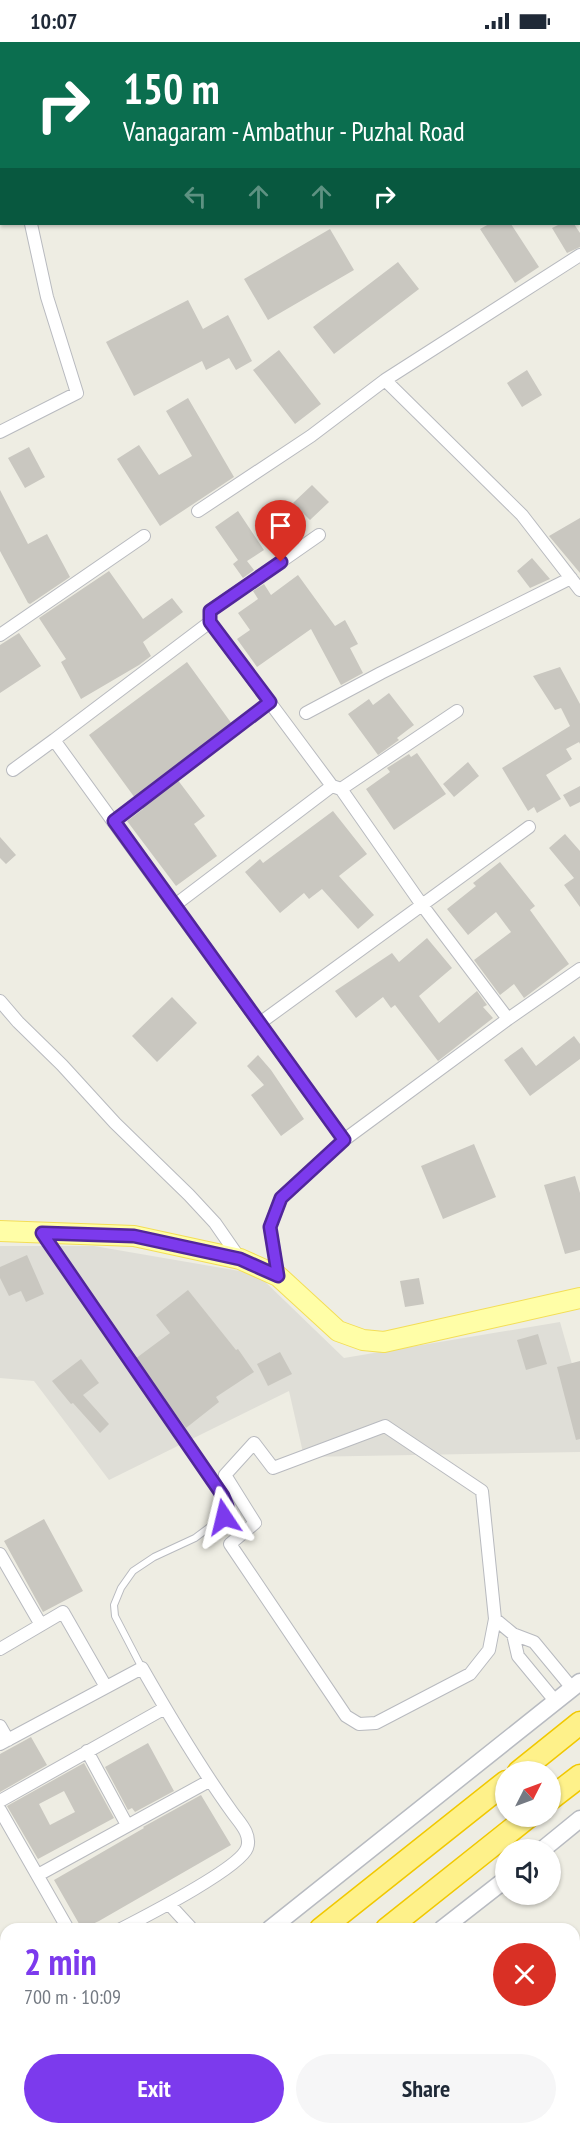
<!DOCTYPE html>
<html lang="en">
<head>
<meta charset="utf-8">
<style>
	body { margin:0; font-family:"PT Sans Narrow",sans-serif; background:#f6f6f7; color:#1f2937; height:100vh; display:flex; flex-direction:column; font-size:22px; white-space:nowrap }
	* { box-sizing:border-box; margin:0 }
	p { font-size:20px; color:#747a83 }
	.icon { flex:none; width:33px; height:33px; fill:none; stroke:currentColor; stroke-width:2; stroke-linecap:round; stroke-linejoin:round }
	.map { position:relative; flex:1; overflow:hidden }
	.sheet { position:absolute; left:0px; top:1881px; width:580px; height:212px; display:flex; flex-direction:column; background:#fff; border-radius:18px 18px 0 0; box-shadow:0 2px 4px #0004 }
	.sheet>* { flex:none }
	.guide { position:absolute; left:0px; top:0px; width:580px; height:183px; box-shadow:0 2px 4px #0004; background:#0b6e4f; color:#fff; overflow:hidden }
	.needle { width:39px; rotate:48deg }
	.controls { position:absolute; left:495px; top:1719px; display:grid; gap:12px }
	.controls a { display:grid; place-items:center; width:66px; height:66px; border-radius:50%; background:#fff; box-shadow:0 2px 4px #0004; font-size:30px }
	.pin { position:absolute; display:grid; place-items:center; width:51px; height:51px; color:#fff; margin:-62px -26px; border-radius:50% 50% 50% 0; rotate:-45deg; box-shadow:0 0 6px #0007 }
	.pin .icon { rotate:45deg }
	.me { position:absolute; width:66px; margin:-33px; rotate:350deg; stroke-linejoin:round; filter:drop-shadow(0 0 4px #0008) }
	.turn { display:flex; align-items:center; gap:21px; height:126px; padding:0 24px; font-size:27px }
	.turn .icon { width:78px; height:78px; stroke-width:2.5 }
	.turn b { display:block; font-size:42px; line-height:51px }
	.lanes { display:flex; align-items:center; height:57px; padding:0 24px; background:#0003; justify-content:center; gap:30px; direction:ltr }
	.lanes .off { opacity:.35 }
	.round { display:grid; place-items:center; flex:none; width:63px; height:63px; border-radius:32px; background:#f6f6f7 }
	.overview { display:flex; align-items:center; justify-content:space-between; height:102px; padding:0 24px }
	h1 { font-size:36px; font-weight:700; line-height:45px; color:#7c3aed }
	.cta { display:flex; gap:12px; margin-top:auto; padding:12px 24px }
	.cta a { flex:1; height:69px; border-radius:36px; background:#7c3aed; color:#fff; font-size:24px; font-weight:700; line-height:69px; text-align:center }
	.cta a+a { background:#f6f6f7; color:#1f2937 }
	.status { display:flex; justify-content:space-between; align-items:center; height:42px; padding:0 30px; background:#fff; direction:ltr }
	.status svg { height:16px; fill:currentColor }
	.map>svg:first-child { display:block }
	.industrial { fill:#dfded7 }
	.building { fill:#c9c7c0; fill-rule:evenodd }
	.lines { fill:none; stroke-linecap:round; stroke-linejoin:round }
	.lane-casing { stroke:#b8babf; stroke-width:8 }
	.street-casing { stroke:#b8babf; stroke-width:14 }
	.secondary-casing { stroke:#b8bbc1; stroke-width:19 }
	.primary-casing { stroke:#f3de57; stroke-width:22 }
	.highway-casing { stroke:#f1c800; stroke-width:25 }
	.lane { stroke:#fff; stroke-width:6 }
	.street { stroke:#fff; stroke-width:12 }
	.secondary { stroke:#fff; stroke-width:16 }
	.primary { stroke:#fffea7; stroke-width:20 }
	.highway { stroke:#fef18a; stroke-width:22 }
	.route-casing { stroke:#51269a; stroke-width:15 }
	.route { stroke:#7c3aed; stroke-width:10 }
</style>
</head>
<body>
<div class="status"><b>10:07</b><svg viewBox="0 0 49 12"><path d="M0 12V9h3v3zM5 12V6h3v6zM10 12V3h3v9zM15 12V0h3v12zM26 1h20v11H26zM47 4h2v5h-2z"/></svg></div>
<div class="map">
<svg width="580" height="2092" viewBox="0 0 580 2092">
	<rect width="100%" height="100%" fill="#eeede3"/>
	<path class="industrial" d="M 0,1204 L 94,1204 L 257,1232 L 344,1316 L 560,1280 L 580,1350 L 580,1410 L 304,1415 L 289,1349 L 109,1438 L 34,1339 L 0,1336 Z
		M 0,1968 L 6,1978 L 6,2071 L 0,2076 Z"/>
	<path class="building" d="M 489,182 L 511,182 L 539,225 L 515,241 L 480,187 Z
		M 560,182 L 574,182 L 580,191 L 580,205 L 567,211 L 552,186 Z
		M 330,187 L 354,228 L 268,278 L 244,237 Z
		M 398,220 L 419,247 L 334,312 L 313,285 Z
		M 188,258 L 203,287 L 228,273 L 252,319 L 236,328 L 229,316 L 206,328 L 202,319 L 134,354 L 106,300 Z
		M 279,308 L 321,362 L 295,382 L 253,328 Z
		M 527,328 L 542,353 L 522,365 L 507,341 Z
		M 188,356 L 234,435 L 160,484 L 117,417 L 139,403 L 159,433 L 192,414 L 166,369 Z
		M 29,405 L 45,435 L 25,446 L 8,416 Z
		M 312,443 L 329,460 L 310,478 L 293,461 Z
		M 0,448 L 28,502 L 47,492 L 70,535 L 30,562 L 28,561 L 0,509 Z
		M 238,469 L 264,508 L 247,519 L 254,528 L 243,536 L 233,522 L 238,518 L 215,485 Z
		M 580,476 L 580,531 L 549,494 Z
		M 532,516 L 550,537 L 530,546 L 517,529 Z
		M 109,529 L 143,577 L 172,556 L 183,570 L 143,600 L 151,614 L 139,623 L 81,657 L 61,620 L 66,617 L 39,576 Z
		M 298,533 L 335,584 L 345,578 L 358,602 L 350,606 L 363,631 L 341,643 L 311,587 L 257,625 L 237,597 L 250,588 L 238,571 L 258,557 L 253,549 L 264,542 L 271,553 Z
		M 19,591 L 41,624 L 0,651 L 0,603 Z
		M 187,620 L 232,682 L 135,756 L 89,693 Z
		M 560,625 L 580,662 L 580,702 L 579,700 L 566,707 L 572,717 L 546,733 L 561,757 L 537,771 L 534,765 L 528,769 L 502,726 L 570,684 L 561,666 L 555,668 L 533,634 Z
		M 389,651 L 414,683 L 397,696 L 399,698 L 378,713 L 348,672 L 369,657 L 373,663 Z
		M 417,711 L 446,752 L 394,788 L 366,747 L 390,730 L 387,726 L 409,712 L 411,715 Z
		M 468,720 L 479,734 L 454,755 L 443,742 Z
		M 177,737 L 205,774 L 194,782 L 217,814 L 176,844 L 127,779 L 143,767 L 142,764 Z
		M 580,744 L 580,760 L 570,765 L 563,753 Z
		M 333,769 L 367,812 L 339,834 L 374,873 L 358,887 L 322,847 L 309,857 L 304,851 L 280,871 L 245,830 L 260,817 L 263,821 Z
		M 565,792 L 580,809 L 580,865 L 564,843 L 574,836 L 549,806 Z
		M 0,795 L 16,813 L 6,822 L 0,816 Z
		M 500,820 L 535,864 L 530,868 L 569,922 L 524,956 L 514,942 L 500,953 L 474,918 L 511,890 L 496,870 L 468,893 L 447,867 L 476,844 L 473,841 Z
		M 427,896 L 452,926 L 419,954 L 439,981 L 477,949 L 487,963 L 483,965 L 493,976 L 438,1019 L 395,963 L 391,966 L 383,955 L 356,976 L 335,949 L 392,911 L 399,920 Z
		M 172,955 L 197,981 L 157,1020 L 132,994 Z
		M 574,994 L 580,1002 L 580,1017 L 530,1054 L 504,1018 L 522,1005 L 536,1024 Z
		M 258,1013 L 271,1028 L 304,1077 L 281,1094 L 251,1053 L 264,1043 L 247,1024 Z
		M 474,1102 L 496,1155 L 443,1177 L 421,1124 Z
		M 575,1134 L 580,1151 L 580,1208 L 565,1212 L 544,1143 Z
		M 27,1213 L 44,1252 L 26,1260 L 21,1249 L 9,1254 L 0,1236 L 0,1225 Z
		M 419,1236 L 424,1262 L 405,1265 L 400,1239 Z
		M 188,1248 L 236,1308 L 238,1307 L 254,1330 L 216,1355 L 219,1360 L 186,1386 L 135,1317 L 170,1291 L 156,1273 Z
		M 538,1292 L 547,1322 L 526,1328 L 517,1298 Z
		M 280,1310 L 292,1332 L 268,1344 L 257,1322 Z
		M 81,1317 L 99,1341 L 83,1353 L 109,1382 L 100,1391 L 73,1361 L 71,1362 L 52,1339 Z
		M 580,1319 L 580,1397 L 576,1398 L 557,1325 Z
		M 44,1477 L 83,1549 L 43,1570 L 4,1499 Z
		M 31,1695 L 47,1723 L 0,1750 L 0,1712 Z
		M 148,1701 L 174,1749 L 135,1770 L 132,1766 L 128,1768 L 105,1725 Z
		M 84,1721 L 114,1776 L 38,1817 L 7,1764 ZM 64,1749 L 75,1770 L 50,1783 L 39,1762 Z
		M 201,1753 L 231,1803 L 99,1879 L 82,1887 L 54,1838 L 144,1786 L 143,1785 Z"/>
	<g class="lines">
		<g class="lane-casing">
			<path id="lane" d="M 114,779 L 269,660
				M 45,1195 L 223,1454 L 227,1464 L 223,1475 L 195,1496 L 154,1515 L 133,1529 L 121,1546 L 114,1563 L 115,1574 L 142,1626"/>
		</g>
		<g class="street-casing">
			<path id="street" d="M 528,0 L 528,2
				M 383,2 L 386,0
				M 579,124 L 580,125
				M 385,338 L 522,473 L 580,548
				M 0,390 L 77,351 L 47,255 L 31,182
				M 198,469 L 311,394 L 385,338 L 580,213
				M 210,580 L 210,569 L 319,493
				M 0,593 L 144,494
				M 306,671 L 381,631 L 571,536
				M 13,728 L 54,698
				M 341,747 L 457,669
				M 175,863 L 332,744
				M 0,959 L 18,980 L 62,1023 L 115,1081 L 189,1153 L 215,1181 L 240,1217
				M 508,977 L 580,927
				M 260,981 L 529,785
				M 278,1234 L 270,1185 L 281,1156 L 344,1098 L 54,698 L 210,580 L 332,744 L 341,747 L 422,863 L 508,977 L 344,1098
				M 0,1512 L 41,1583
				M 495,1577 L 489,1608 L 470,1632 L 376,1681 L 359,1682 L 346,1674 L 230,1502 L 255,1481 L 225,1433 L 254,1401 L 273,1426 L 385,1384 L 482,1449 L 495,1577 L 513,1592 L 534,1600 L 572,1646
				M 513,1592 L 518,1614 L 556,1660
				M 0,1607 L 63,1570 L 106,1645
				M 0,1684 L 8,1698
				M 0,1702 L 142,1626 C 170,1675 199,1724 232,1770 C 239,1780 252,1792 247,1806 C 240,1826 144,1875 121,1887
				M 87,1709 L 127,1783
				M 0,1759 L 165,1666
				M 0,1768 L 68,1887
				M 38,1833 L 209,1739
				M 169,1862 L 192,1887
				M 574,1951 L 580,1946
				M 574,1992 L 580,1999
				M 259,2086 L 263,2092
				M 416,2086 L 420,2092
				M 541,2086 L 545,2092
				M 400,2092 L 407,2086"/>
		</g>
		<g class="secondary-casing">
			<path id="secondary" d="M 542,1808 L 580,1777
				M 270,1887 L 580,1640
				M 442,1887 L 506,1837
				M 0,1932 L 6,1942
				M 100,2086 L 104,2092
				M 13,2092 L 20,2086
				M 184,2092 L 191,2086"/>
		</g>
		<g class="primary-casing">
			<path id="primary" d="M 0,1189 L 134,1194 L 240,1217 L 278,1234 L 338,1289 L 363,1298 L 384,1300 L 580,1256"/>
		</g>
		<g class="highway-casing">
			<path id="highway" d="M 519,1730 L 580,1681
				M 550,1757 L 580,1734
				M 321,1887 L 506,1740
				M 387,1887 L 529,1774
				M 65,2092 L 72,2086
				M 130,2092 L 137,2086"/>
		</g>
		<use href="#lane" class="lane"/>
		<use href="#street" class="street"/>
		<use href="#secondary" class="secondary"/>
		<use href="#primary" class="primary"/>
		<use href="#highway" class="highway"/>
	</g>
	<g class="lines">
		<g class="route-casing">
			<path id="route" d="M 224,1475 L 227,1464 L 223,1454 L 42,1191 L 134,1194 L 240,1217 L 278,1234 L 270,1185 L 281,1156 L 344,1098 L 114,779 L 270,660 L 210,580 L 210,569 L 281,520"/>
		</g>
		<use href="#route" class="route"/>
	</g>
</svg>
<div class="controls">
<a><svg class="needle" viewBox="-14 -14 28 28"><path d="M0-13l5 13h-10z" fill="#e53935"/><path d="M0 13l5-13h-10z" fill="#747a83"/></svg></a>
<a><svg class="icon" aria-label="sound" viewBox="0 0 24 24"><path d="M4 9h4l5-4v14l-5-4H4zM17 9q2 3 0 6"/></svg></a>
</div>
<div class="pin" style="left:281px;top:520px;background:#d93025"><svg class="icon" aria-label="arrive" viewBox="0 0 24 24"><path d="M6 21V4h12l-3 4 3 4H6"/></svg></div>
<svg class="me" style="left:224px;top:1475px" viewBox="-20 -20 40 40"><path d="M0-17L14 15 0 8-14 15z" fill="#7c3aed" stroke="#fff" stroke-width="4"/></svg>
<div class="guide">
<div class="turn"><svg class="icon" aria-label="right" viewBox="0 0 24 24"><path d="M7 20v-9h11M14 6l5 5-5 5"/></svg><div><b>150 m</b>Vanagaram - Ambathur - Puzhal Road</div></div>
<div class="lanes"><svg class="icon off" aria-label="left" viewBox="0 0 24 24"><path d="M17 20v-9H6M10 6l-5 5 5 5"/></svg><svg class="icon off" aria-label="ahead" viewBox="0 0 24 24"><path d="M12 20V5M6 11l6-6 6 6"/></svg><svg class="icon off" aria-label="ahead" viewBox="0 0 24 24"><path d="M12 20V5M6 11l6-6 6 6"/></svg><svg class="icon" aria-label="right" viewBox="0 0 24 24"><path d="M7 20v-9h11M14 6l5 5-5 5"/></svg></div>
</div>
<section class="sheet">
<div class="overview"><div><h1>2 min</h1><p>700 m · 10:09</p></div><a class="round" style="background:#d93025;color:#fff"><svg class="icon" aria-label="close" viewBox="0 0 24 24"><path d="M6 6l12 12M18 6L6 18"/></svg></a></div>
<div class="cta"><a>Exit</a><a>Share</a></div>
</section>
</div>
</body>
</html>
